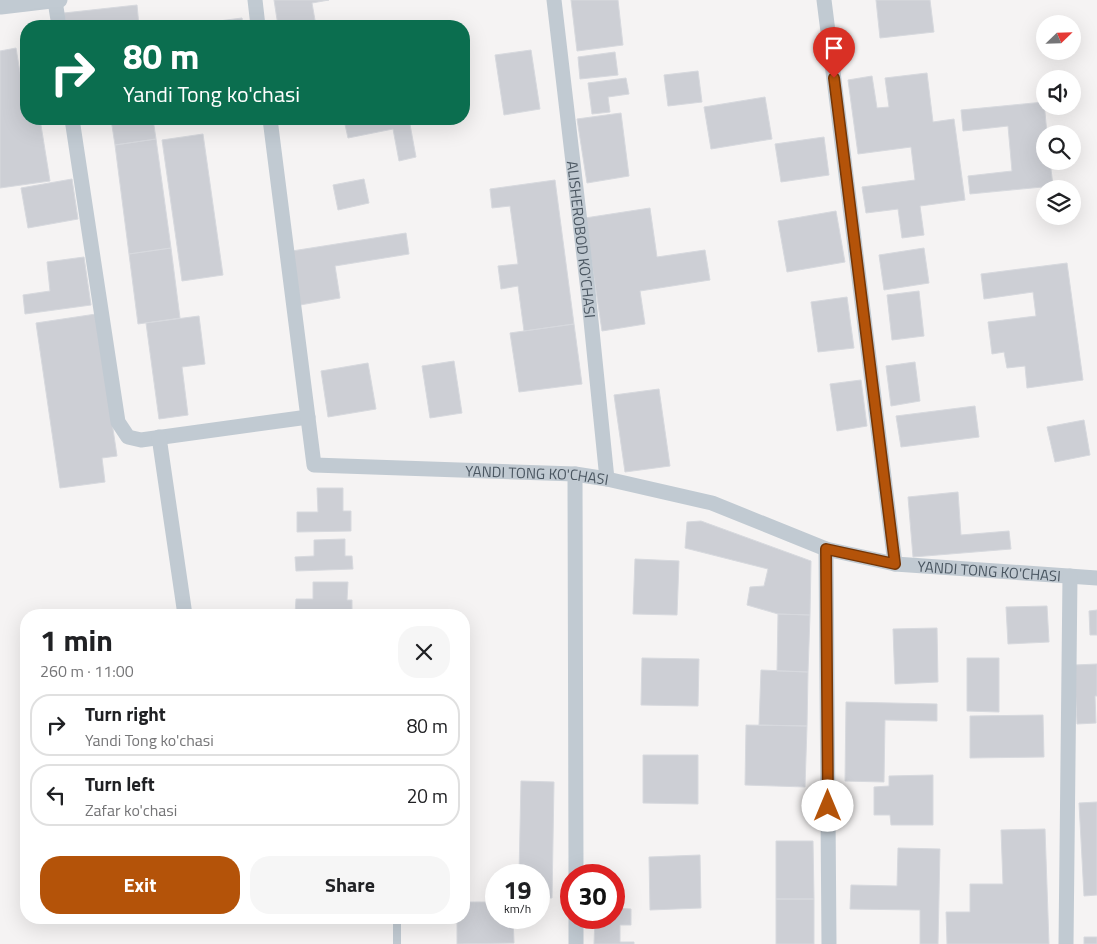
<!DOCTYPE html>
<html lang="en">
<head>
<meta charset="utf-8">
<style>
	body { margin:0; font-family:"Titillium Web",sans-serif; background:#f6f6f6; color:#202124; height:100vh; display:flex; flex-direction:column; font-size:19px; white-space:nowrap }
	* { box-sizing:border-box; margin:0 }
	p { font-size:16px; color:#757577 }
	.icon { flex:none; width:28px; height:28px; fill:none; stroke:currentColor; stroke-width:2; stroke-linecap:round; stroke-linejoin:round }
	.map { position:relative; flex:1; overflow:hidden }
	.details { position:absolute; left:20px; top:609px; width:450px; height:315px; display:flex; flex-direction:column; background:#fff; border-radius:20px; box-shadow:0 5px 20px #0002 }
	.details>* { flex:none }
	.banner { position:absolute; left:20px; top:20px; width:450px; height:105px; border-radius:20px; box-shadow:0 5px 20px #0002; background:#0b6e4f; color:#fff; overflow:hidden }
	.needle { width:32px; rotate:67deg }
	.tools { position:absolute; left:1036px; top:15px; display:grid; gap:10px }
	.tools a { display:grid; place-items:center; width:45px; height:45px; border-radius:50%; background:#fff; box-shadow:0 5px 20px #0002; font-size:25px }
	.speed { position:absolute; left:485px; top:864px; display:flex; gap:10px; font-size:25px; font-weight:700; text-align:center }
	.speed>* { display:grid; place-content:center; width:65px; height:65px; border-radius:50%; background:#fff; box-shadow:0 5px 20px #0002; line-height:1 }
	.speed small { font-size:12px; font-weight:400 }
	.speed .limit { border:8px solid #d22; background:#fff; color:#111 }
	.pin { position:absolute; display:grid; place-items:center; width:42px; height:42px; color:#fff; margin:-51px -21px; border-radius:50% 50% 50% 0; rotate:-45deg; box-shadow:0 0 5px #0007 }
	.pin .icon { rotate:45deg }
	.me { position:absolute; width:55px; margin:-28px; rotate:0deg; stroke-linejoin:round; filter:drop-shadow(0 0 4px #0008) }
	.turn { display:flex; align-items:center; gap:18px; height:105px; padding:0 20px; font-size:22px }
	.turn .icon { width:65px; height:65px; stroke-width:2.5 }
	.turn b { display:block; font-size:35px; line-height:42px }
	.round { display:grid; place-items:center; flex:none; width:52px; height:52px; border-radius:20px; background:#f6f6f6 }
	.head { display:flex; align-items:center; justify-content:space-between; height:85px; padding:0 20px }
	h1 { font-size:30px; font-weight:700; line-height:38px }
	.button { display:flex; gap:10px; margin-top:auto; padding:10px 20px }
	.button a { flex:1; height:58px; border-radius:20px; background:#b45309; color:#fff; font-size:20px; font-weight:700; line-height:58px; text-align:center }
	.button a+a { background:#f6f6f6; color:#202124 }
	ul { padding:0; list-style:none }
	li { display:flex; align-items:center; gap:15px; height:62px; margin:0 10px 8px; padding:0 10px; border:2px solid #e0e0e0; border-radius:20px }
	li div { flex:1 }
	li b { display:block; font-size:19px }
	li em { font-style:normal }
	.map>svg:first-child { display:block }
	.building { fill:#cdcfd5; stroke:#d7d9de }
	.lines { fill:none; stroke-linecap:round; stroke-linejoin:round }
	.service { stroke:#c1cad2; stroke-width:8 }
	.minor { stroke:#c1cad2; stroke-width:15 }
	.route-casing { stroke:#753606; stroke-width:12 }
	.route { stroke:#b45309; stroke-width:9 }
	.labels { text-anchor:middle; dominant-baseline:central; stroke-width:4; stroke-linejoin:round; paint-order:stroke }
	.street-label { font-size:15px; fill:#4a5661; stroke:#fff }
</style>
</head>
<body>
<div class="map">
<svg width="1097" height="944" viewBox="0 0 1097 944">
	<rect width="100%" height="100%" fill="#f5f3f3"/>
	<path class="building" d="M 274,0 L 329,0 L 312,3 L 316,26 L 278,26 Z
		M 571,0 L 618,0 L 623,45 L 577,51 Z
		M 876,0 L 930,0 L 934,32 L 880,38 Z
		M 137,5 L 139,26 L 66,26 L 64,13 Z
		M 242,18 L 243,26 L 220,26 L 219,21 Z
		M 16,48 L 25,103 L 26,103 L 26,119 L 40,119 L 50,181 L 0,188 L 0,51 Z
		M 531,50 L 540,109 L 504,115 L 495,55 Z
		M 615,52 L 618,75 L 580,79 L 578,57 Z
		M 698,71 L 702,102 L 668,106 L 664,75 Z
		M 927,73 L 933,122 L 954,119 L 965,200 L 920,206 L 924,235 L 902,238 L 898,209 L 866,213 L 862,187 L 915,180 L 911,147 L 858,154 L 848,80 L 872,76 L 877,108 L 889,107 L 885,78 Z
		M 626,78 L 629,94 L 608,97 L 610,112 L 592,114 L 588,83 Z
		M 765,97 L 772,139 L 711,149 L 704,107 Z
		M 1044,102 L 1047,134 L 1045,134 L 1045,161 L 1050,161 L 1053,186 L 970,194 L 968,176 L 1012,171 L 1008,126 L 963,131 L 961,110 Z
		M 621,113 L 629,176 L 587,183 L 577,119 Z
		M 111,119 L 153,119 L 156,139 L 115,145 Z
		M 351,119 L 409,119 L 416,157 L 399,161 L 393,129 L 348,138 L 344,120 Z
		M 203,134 L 223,275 L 182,281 L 162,140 Z
		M 824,137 L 829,175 L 781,182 L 775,144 Z
		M 156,139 L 171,248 L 129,254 L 115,145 Z
		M 72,179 L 78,219 L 28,228 L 21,188 Z
		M 364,179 L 369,203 L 338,210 L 333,185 Z
		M 555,180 L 574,324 L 524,331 L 518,286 L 501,289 L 498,266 L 518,264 L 510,206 L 492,208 L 490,189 Z
		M 650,208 L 657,257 L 705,250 L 710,280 L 640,291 L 645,324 L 602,331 L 585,218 Z
		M 836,211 L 845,262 L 787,272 L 778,221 Z
		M 406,233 L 409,254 L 335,266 L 340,298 L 300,305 L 292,251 Z
		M 171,248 L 180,318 L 138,324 L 129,254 Z
		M 924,248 L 929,283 L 884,290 L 879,255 Z
		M 84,257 L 91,305 L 25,314 L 23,295 L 50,291 L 47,262 Z
		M 1067,263 L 1083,380 L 1027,388 L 1025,366 L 1007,368 L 1004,352 L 992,354 L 988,322 L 1036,316 L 1033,292 L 984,299 L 981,274 Z
		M 919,291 L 924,336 L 892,340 L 887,295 Z
		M 847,297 L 854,348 L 818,352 L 811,302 Z
		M 96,314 L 117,456 L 102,458 L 105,482 L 60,488 L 36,323 Z
		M 199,316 L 205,364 L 182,367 L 188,415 L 159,419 L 146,323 Z
		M 574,324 L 582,384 L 519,392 L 510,333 Z
		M 454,361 L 462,413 L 430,418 L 422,366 Z
		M 915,362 L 920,401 L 891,406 L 886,366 Z
		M 368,363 L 376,409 L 328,417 L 321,371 Z
		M 861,380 L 867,426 L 837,431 L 830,384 Z
		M 659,389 L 670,466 L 625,472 L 614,395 Z
		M 975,406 L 979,437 L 901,447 L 896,416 Z
		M 1084,420 L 1090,455 L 1055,462 L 1047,427 Z
		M 317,488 L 343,488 L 343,511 L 351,511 L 351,531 L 297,532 L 297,512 L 318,512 Z
		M 958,492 L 961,535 L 1009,531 L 1011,549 L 913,557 L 908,497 Z
		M 701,521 L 811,561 L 810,615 L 778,614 L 747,605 L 750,587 L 764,586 L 768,569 L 685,548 L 687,522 Z
		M 345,539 L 345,556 L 352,556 L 353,569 L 296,571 L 295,557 L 314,556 L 314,540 Z
		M 635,559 L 679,561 L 677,615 L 633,614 Z
		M 313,582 L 348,582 L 347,600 L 352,600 L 352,615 L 295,614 L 296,599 L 313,599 Z
		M 1047,606 L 1049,642 L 1008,644 L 1006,607 Z
		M 1097,610 L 1097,635 L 1090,635 L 1089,611 Z
		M 778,614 L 810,615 L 808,672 L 777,671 Z
		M 937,628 L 938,682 L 895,684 L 893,629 Z
		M 642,658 L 699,659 L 698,706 L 641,705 Z
		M 967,658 L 999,658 L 999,712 L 967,711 Z
		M 1097,664 L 1097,696 L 1095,696 L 1096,723 L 1077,724 L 1074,665 Z
		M 761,670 L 808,672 L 807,726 L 759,725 Z
		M 846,702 L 937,704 L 937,721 L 885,720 L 884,782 L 845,781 Z
		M 1043,715 L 1044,757 L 970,758 L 970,716 Z
		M 746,725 L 807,726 L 805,787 L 745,785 Z
		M 643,755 L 698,755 L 698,804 L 643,803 Z
		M 933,775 L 933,825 L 891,825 L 890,815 L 874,815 L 874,787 L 889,786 L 889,776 Z
		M 521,781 L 554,782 L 552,898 L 539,898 L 539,875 L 519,875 Z
		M 1097,802 L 1097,895 L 1084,896 L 1079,803 Z
		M 1045,829 L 1049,944 L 947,944 L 946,912 L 970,912 L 970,884 L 1003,884 L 1001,830 Z
		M 776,841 L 813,841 L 814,899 L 776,899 Z
		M 898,848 L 940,849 L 938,944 L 920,944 L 920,910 L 850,909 L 851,885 L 897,886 Z
		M 700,855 L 701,908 L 650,910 L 649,857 Z
		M 776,899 L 814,899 L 814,944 L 776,944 Z
		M 464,902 L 496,902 L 496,918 L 513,918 L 514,943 L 457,944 L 457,918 L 464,918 Z
		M 614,908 L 631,909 L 631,925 L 620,925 L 620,942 L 634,942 L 634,944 L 594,944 L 595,918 L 614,918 Z
		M 1084,937 L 1097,937 L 1097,944 L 1084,944 Z"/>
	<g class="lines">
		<path class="service" d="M 397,918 L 397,944"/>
		<g class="minor">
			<path d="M 255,0 L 258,26"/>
			<path id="s1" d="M 554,0 L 588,291 L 607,479"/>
			<path d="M 824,0 L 895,564"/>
			<path d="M 55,1 L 59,26"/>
			<path d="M 0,5 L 1,7 L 60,0"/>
			<path d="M 72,119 L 118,422 L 128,437 L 141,440 L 308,417"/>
			<path id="s2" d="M 270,119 L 314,465 L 575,474 L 607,479 L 712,503 L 826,549 L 895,564 L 1097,578"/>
			<path d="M 159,437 L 185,615"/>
			<path d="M 575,474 L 576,875"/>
			<path d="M 826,549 L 829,944"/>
			<path d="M 576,918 L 576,944"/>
			<path d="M 1066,944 L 1070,576"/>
		</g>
	</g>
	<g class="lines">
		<g class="route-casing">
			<path id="route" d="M 828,806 L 826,549 L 895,564 L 834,78"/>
		</g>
		<use href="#route" class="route"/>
	</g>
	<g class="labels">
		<g class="street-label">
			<text stroke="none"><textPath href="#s1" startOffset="241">ALISHEROBOD KO'CHASI</textPath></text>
			<text stroke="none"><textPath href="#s2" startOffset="572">YANDI TONG KO'CHASI</textPath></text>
			<text stroke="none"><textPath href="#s2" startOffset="1038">YANDI TONG KO'CHASI</textPath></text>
		</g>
	</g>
</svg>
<div class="tools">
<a><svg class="needle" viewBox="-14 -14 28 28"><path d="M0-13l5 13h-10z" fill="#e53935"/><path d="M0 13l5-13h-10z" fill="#757577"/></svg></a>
<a><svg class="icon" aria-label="sound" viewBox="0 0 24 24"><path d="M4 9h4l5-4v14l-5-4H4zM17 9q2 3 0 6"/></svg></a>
<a><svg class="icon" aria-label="search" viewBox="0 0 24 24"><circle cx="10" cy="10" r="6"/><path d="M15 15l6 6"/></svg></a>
<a><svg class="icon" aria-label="layers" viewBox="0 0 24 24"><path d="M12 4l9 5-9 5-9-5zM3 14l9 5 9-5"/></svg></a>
</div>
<div class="speed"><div>19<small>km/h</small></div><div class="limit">30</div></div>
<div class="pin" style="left:834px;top:78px;background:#d93025"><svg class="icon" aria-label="arrive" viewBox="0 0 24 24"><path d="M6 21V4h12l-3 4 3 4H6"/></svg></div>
<svg class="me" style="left:828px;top:806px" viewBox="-20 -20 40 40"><circle r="19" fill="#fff"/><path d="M0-13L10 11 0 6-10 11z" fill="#b45309"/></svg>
<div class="banner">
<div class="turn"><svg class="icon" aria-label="right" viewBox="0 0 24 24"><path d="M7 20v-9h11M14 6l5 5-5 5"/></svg><div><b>80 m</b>Yandi Tong ko'chasi</div></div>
</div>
<section class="details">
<div class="head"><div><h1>1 min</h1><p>260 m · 11:00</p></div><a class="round"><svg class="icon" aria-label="close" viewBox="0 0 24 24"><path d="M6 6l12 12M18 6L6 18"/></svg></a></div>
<ul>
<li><svg class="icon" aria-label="right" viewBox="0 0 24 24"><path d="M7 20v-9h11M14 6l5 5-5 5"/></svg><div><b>Turn right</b><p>Yandi Tong ko'chasi</p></div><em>80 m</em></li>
<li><svg class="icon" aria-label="left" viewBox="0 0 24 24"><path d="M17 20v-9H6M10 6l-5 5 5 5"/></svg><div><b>Turn left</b><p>Zafar ko'chasi</p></div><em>20 m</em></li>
</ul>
<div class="button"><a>Exit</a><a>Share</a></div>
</section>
</div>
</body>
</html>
